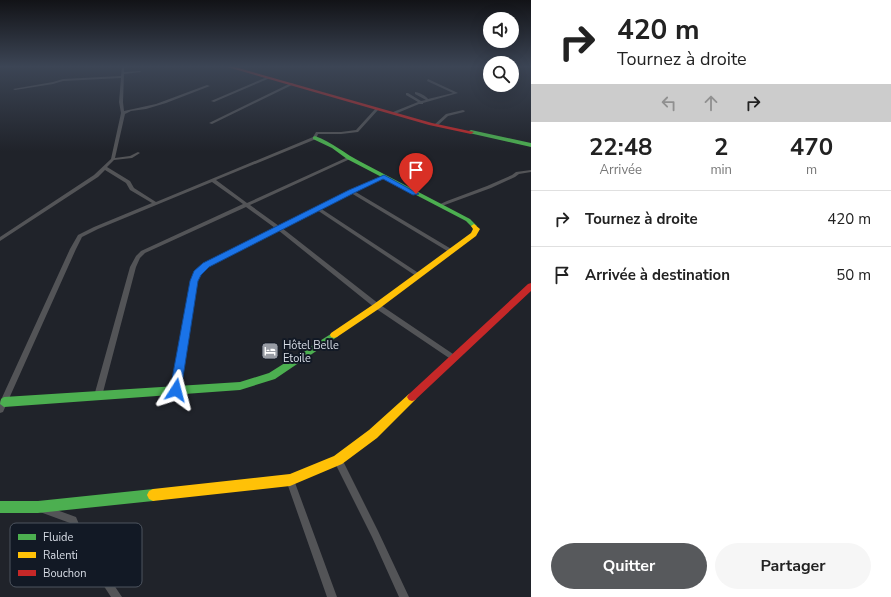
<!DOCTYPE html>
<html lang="fr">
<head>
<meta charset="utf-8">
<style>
	body { margin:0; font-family:"Nunito Sans",sans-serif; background:#f6f6f6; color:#222; height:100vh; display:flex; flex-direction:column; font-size:15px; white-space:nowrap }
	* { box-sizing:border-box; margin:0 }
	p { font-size:13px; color:#767676 }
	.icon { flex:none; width:22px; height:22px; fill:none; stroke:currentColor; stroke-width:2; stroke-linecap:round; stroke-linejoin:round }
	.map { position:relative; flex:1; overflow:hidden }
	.details { display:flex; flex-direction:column; background:#fff; width:360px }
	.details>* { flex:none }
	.banner { background:#fff; color:#222; overflow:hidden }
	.fabs { position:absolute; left:483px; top:12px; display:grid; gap:8px }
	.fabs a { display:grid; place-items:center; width:36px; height:36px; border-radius:50%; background:#fff; box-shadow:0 4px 16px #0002; font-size:20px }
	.pin { position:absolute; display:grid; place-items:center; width:34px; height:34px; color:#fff; margin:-41px -17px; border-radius:50% 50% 50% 0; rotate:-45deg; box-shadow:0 0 4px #0007 }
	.pin .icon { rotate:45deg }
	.me { position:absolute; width:44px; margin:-22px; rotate:9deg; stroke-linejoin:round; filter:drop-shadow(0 0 3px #0008) }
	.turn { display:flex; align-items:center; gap:14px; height:84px; padding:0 20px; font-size:18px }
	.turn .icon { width:52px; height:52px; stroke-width:2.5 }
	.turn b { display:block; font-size:28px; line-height:34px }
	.lanes { display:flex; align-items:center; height:38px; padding:0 20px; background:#0003; justify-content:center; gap:20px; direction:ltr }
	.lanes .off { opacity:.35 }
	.eta { display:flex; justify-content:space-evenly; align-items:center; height:68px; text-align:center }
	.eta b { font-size:24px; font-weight:700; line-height:28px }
	.button { display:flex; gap:8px; margin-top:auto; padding:8px 20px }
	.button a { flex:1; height:46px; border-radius:24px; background:#57595c; color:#fff; font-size:16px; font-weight:700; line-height:46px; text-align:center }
	.button a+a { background:#f6f6f6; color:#222 }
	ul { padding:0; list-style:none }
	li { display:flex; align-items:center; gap:12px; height:56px; padding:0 20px; border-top:1px solid #e0e0e0 }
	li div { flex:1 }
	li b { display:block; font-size:15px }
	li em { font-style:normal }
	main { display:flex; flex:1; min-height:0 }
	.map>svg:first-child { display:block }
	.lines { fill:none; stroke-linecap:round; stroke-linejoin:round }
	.street { fill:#535457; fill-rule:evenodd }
	.fast { fill:#4caf50; fill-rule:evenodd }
	.slow { fill:#ffc107; fill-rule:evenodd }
	.jam { fill:#c62828; fill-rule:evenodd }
	.route { fill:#1a73e8; stroke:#114b97 }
	.labels { text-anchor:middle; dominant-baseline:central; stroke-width:4; stroke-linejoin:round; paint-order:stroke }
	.poi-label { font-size:11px; fill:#d8dde6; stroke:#121925; text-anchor:start }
	.key { fill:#121925; stroke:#4d545f; stroke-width:1 }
	.key-label { font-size:11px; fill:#d8dde6 }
</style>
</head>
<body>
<main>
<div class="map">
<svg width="531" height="597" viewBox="0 0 531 597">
	<rect width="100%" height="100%" fill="#20232a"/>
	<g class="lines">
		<path class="street" d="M 122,67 L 124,67 L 124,72 L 140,71 L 141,72 L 124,74 L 123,102 L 124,111 L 156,104 L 207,85 L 210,86 L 166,103 L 146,109 L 131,111 L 125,114 L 115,158 L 130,156 L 138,152 L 140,153 L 132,158 L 114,160 L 107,167 L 130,181 L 134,188 L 156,202 L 313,137 L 316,132 L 341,132 L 356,130 L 376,108 L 378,108 L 378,110 L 358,132 L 341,134 L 318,134 L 316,139 L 216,180 L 247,203 L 348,157 L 350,157 L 350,159 L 250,205 L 279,226 L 349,190 L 382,176 L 386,176 L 386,178 L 354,191 L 453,250 L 454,251 L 453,252 L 449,252 L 351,193 L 320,208 L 420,274 L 421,275 L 420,276 L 416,276 L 317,210 L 282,228 L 379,304 L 456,356 L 457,358 L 456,360 L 454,361 L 452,360 L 375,308 L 278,230 L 208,266 L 199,274 L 197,281 L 180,390 L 179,392 L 176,393 L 173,392 L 172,390 L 191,281 L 195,272 L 204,264 L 275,228 L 246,207 L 145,253 L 140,258 L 136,267 L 102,396 L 101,398 L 98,399 L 95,398 L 94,396 L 130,267 L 136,256 L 141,251 L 243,204 L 212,182 L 98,229 L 82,237 L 76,249 L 3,412 L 0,413 L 0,402 L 70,249 L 78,235 L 94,227 L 152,203 L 130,190 L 126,183 L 105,170 L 98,177 L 0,241 L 0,237 L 94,175 L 111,159 L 121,113 L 119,102 L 121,78 L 63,81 L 53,84 L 15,90 L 13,89 L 53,82 L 63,79 L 121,76 Z
			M 267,77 L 270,78 L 214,102 L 211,101 Z
			M 428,79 L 458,93 L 423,103 L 423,104 L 419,104 L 395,114 L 393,114 L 393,112 L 418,102 L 406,95 L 406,93 L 408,93 L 421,101 L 426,100 L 415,94 L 415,92 C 419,92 426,96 428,99 L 453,93 L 427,81 Z
			M 291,83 L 294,84 L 212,124 L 209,123 Z
			M 463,110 L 465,111 L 464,112 L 448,116 L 437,126 L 434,125 L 446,114 Z
			M 531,170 L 531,172 L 519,174 L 515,177 L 491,188 L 442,206 L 438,206 L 438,205 L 447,201 L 487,186 L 512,175 L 516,172 Z
			M 338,456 L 341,457 L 378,531 L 409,597 L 399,597 L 372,537 L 335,463 L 334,460 L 335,457 Z
			M 290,476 L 293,477 L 294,480 L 337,597 L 327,597 L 286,480 L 287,477 Z
			M 43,505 L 76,517 L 89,548 L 122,597 L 111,597 L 83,554 L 70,523 L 40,512 L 39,509 L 40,506 Z"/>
		<path class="fast" d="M 471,130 L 531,143 L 531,147 L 469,133 L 469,131 Z
			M 315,136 C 332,142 345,154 361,162 C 397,181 434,200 470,219 L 477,226 L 474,228 L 472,227 L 466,221 L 347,159 L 332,148 L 313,139 L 313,137 Z
			M 334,332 L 337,333 L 338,335 L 337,337 L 275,379 L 240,390 L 4,407 L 0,404 L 1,399 L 4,397 L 240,382 L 269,373 Z
			M 153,489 L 157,491 L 159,495 L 157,499 L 153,501 L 38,513 L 0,513 L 0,501 L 38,501 Z"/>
		<path class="slow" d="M 474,224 L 480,229 L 476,236 L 380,308 L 337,337 L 334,338 L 331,337 L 330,335 L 331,333 L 374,304 L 471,233 L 473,229 L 471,226 Z
			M 412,393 L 415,394 L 417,397 L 415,400 L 377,438 L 342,464 L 290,486 L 153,501 L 149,499 L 147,495 L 149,491 L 153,489 L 290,474 L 334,456 L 369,430 L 409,394 Z"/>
		<path class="jam" d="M 235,67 L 432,123 L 474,132 L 471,134 L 429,125 L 227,67 Z
			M 531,283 L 531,291 L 415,400 L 412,401 L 409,400 L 407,397 L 409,394 L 528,284 Z"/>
	</g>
	<linearGradient id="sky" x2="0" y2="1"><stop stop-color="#121317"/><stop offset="0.44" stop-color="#3c4555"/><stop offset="1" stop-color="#3c4555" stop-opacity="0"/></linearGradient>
	<rect width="531" height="151" fill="url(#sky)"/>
	<path class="route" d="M 384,175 L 419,194 L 413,195 L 383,179 L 354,193 L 209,267 L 201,275 L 198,281 L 181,390 L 179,394 L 176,395 L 172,394 L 170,390 L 190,281 L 194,271 L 203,263 L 349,190 Z"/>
	<defs>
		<g id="hotel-square" transform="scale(0.9)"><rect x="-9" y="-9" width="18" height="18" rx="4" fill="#989ca4" stroke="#121925"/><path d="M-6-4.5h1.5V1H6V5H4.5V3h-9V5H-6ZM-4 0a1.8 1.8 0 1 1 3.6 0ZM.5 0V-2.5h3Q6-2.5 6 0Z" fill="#fff"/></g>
	</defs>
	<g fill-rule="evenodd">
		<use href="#hotel-square" x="270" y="351"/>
	</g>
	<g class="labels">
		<g class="poi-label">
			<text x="283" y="345">Hôtel Belle<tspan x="283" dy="13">Etoile</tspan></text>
		</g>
	</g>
	<rect x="10" y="523" width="132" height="64" rx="6" class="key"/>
	<rect x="18" y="534" width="18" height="6" fill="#4caf50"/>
	<rect x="18" y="552" width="18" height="6" fill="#ffc107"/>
	<rect x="18" y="570" width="18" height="6" fill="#c62828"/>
	<g class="key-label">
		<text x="43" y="541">Fluide</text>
		<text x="43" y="559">Ralenti</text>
		<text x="43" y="577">Bouchon</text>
	</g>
</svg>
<div class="fabs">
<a><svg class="icon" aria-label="sound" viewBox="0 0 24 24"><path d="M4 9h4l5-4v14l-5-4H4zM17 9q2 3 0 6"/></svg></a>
<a><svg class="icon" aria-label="search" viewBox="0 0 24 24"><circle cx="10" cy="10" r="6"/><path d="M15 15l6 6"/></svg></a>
</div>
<div class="pin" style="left:416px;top:194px;background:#d93025"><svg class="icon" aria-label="arrive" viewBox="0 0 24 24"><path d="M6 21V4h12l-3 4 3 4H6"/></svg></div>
<svg class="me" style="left:176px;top:390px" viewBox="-20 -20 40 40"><path d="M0-17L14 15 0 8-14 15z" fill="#1a73e8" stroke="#fff" stroke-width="4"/></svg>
</div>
<section class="details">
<div class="banner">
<div class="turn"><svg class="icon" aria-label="right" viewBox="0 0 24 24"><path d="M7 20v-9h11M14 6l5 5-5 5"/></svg><div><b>420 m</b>Tournez à droite</div></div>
<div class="lanes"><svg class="icon off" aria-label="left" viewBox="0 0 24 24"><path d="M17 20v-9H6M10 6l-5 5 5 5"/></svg><svg class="icon off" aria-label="ahead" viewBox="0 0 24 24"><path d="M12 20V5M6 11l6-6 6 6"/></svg><svg class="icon" aria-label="right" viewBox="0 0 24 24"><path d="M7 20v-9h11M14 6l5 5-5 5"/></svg></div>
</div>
<div class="eta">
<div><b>22:48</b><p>Arrivée</p></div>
<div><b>2</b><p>min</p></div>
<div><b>470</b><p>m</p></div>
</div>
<ul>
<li><svg class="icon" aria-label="right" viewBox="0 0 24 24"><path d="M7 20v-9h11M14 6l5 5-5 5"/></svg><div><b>Tournez à droite</b></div><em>420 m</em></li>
<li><svg class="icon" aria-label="arrive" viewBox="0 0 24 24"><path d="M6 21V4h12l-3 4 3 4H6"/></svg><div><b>Arrivée à destination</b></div><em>50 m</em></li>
</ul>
<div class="button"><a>Quitter</a><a>Partager</a></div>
</section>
</main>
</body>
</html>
